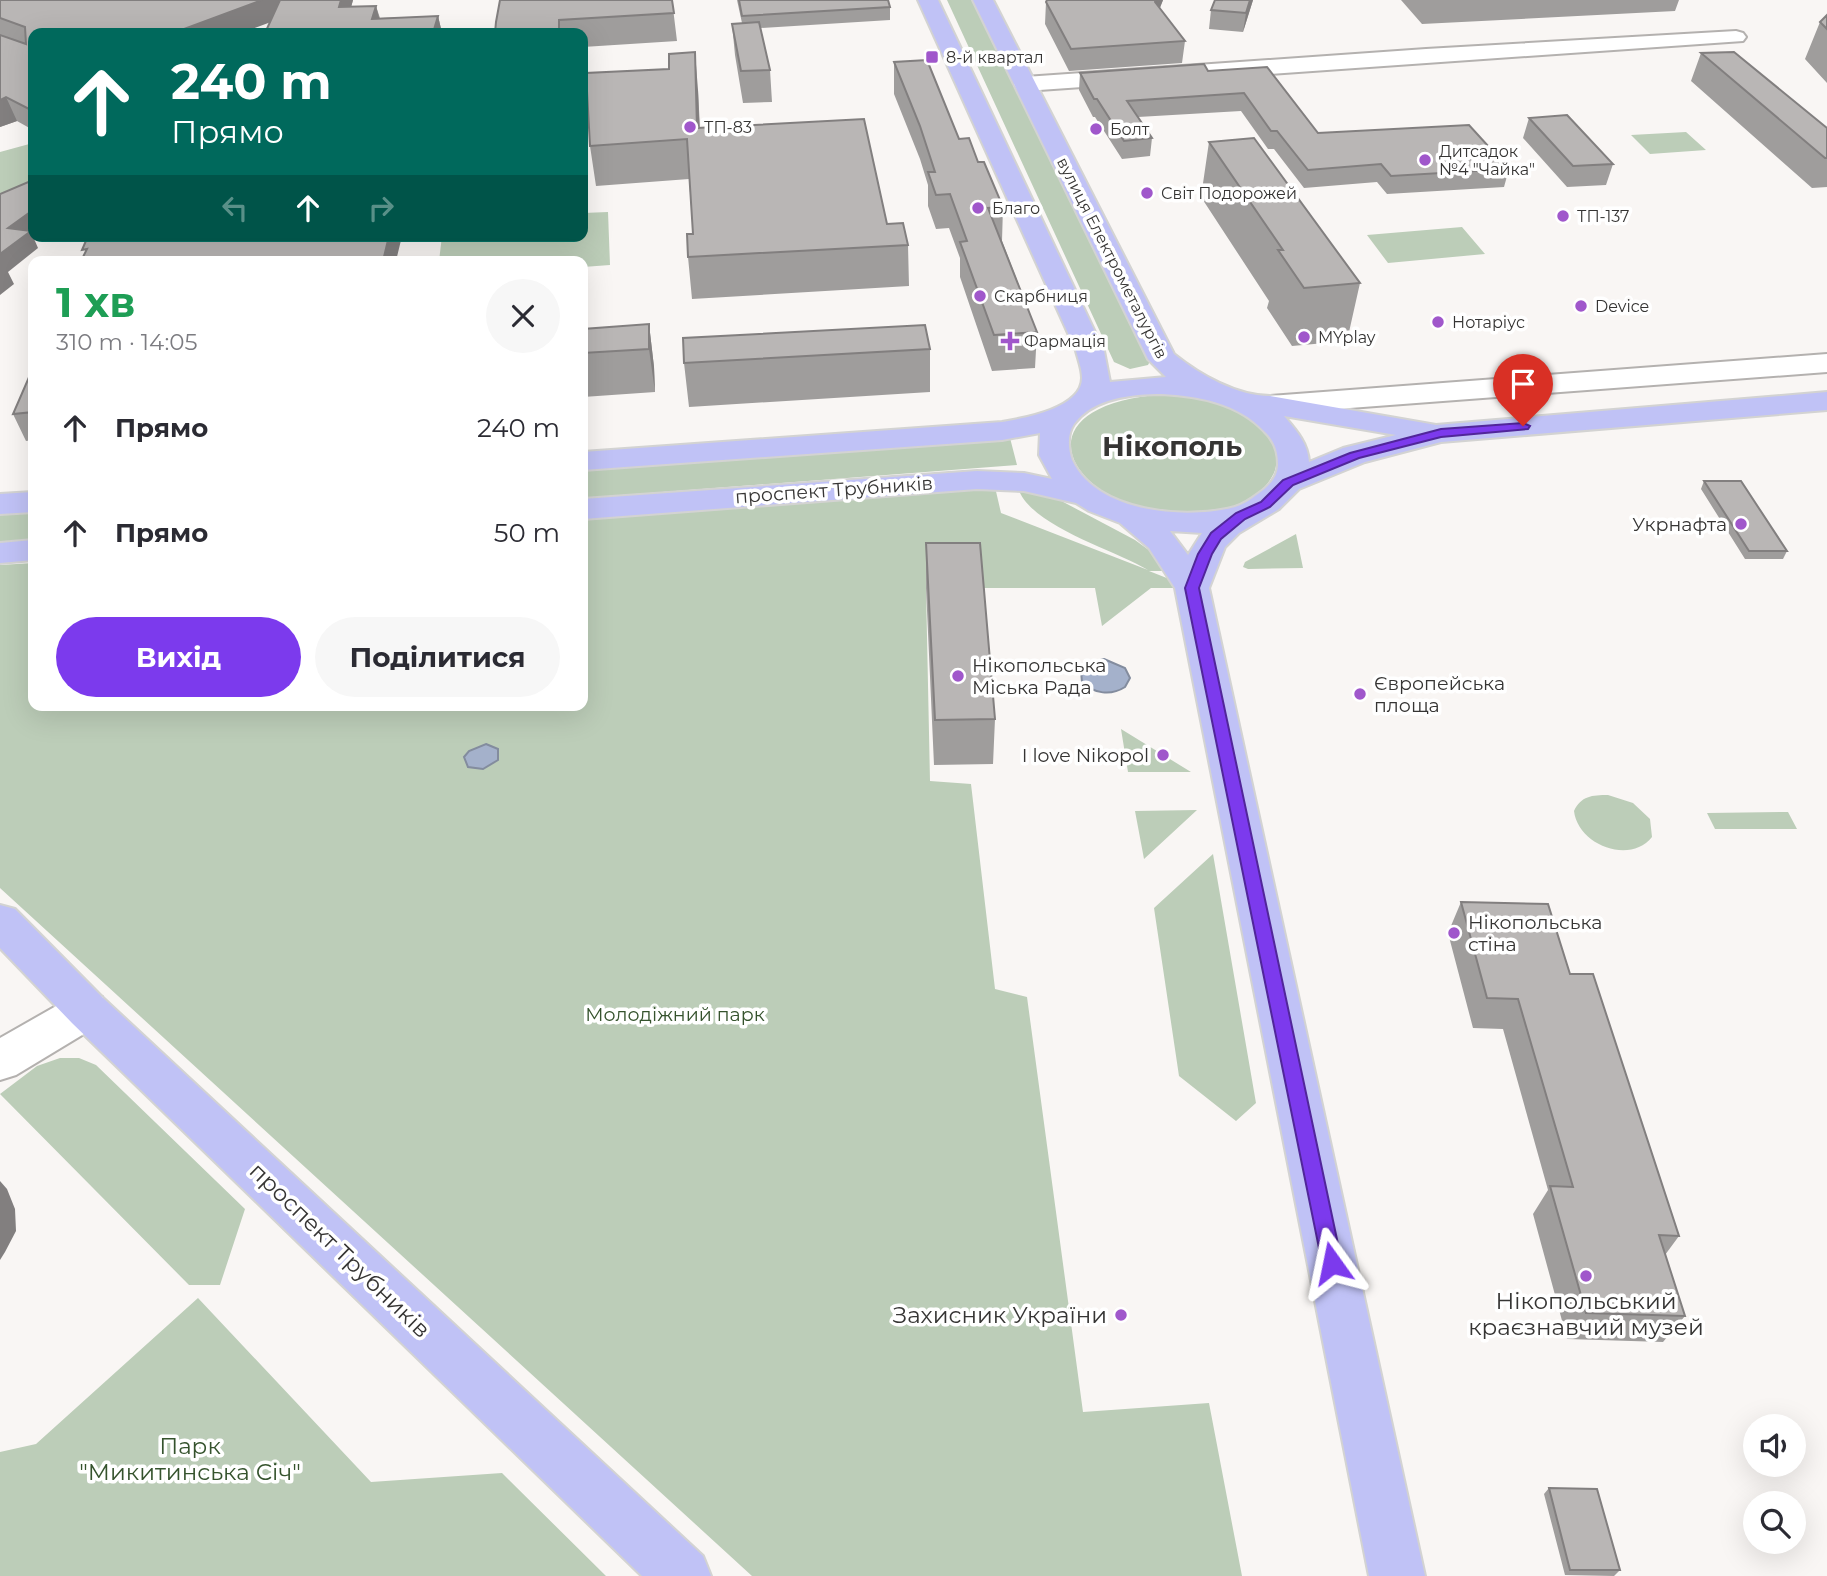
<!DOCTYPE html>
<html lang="uk">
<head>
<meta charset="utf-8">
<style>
	body { margin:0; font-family:Montserrat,sans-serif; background:#f7f7f7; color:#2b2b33; height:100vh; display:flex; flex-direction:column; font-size:26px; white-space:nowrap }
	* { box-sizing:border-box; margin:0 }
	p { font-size:23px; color:#7c7c81 }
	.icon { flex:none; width:38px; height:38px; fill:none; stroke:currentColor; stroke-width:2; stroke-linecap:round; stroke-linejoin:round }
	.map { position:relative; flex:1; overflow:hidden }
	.details { position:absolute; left:28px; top:256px; width:560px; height:455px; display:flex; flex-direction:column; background:#fff; border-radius:14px; box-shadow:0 7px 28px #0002 }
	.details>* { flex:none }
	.guide { position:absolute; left:28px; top:28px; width:560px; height:214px; border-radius:14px; box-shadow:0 7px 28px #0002; background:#00695c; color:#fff; overflow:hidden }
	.fabs { position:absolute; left:1743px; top:1414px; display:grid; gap:14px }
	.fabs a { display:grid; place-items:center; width:63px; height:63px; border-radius:50%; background:#fff; box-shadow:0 7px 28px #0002; font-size:35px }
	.pin { position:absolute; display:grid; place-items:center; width:60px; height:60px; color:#fff; margin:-72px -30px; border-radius:50% 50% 50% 0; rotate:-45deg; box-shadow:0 0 7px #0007 }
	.pin .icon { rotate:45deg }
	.me { position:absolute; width:77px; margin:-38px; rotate:348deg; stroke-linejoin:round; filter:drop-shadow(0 0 5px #0008) }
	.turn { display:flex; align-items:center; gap:24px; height:147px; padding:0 28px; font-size:32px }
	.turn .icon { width:91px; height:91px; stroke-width:2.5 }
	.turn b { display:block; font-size:49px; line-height:60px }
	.lanes { display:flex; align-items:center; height:66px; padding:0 28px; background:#0003; justify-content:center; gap:35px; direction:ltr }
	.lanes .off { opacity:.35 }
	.round { display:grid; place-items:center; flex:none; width:74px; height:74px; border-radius:37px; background:#f7f7f7 }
	.headline { display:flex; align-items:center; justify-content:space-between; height:119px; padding:0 28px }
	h1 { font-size:42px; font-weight:700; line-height:52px; color:#1e9e55 }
	.action { display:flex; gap:14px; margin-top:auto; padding:14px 28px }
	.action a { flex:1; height:80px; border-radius:42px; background:#7c3aed; color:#fff; font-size:28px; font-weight:700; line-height:80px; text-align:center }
	.action a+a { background:#f7f7f7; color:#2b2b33 }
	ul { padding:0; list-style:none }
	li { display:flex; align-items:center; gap:21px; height:105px; padding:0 28px }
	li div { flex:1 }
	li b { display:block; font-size:26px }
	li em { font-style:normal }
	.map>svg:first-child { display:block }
	.green { fill:#bccdb8 }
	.water { fill:#a4b1cb; stroke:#838c9e; stroke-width:2 }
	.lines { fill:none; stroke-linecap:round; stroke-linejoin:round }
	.minor-casing { stroke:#b4b1af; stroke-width:4 }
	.major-casing { stroke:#d3d3d2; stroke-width:4 }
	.minor { fill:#fff; fill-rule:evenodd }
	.major { fill:#c0c2f6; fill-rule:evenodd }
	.wall { fill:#9f9d9c }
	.shaded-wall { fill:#827f7f }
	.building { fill:#b9b6b5; stroke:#827f7f; stroke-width:2 }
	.route { fill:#7c3aed; stroke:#51269a; stroke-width:2 }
	.poi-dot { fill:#a057cb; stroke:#fff; stroke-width:2.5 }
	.labels { text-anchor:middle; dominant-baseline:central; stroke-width:7; stroke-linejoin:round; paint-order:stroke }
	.far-poi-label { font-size:16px; fill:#363534; stroke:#fff; text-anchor:start }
	.far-street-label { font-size:16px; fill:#363534; stroke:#fff }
	.street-label { font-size:19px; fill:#363534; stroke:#fff }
	.poi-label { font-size:19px; fill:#363534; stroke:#fff; text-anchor:start }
	.park-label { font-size:19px; fill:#35532d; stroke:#fff }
	.near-street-label { font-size:23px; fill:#363534; stroke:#fff }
	.near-poi-label { font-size:23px; fill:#363534; stroke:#fff }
	.near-park-label { font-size:23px; fill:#35532d; stroke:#fff }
	.far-town-label { font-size:28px; font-weight:bold; fill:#363534; stroke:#fff }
</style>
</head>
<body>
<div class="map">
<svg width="1827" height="1576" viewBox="0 0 1827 1576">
	<rect width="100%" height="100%" fill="#f9f6f4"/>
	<path class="green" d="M 947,0 L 974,0 L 1151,359 L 1148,365 L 1130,369 L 1114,362 Z
		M 1686,132 L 1706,150 L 1650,154 L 1631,135 Z
		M 33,143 L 33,192 L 0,205 L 0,152 Z
		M 608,212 L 610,265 L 583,267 L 583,261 L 439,261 L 442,236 L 583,236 L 583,213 Z
		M 1462,227 L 1485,254 L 1388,263 L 1367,235 Z
		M 1165,394 C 1204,398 1249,406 1272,443 C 1277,452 1278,463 1274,473 C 1263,496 1239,507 1214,511 C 1087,533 992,407 1165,394 Z
		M 1009,434 L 1017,465 L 583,498 L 583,467 Z
		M 995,487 L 1001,513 L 1148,570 C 1115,550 1030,526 1018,488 L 1052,496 L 1135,540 L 1157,556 L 1164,571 L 1149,571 L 1192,588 L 1151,588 L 1102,626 L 1095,588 L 926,588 L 930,781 L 971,784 L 995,989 L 1027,997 L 1083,1412 L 1209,1403 L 1242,1576 L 752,1576 L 0,888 L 0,565 L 33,563 L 33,705 L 583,705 L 583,519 Z
		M 33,509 L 33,539 L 0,542 L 0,512 Z
		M 1296,534 L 1303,568 L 1248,569 L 1243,567 L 1245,562 Z
		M 1121,729 L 1191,772 L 1128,772 Z
		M 1608,795 L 1633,803 L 1650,819 L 1652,837 C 1630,865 1578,845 1574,811 C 1581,796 1592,795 1608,795 Z
		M 1197,810 L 1144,859 L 1135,811 Z
		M 1788,812 L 1797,829 L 1715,829 L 1707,813 Z
		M 1213,854 L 1256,1103 L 1236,1121 L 1179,1076 L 1154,908 Z
		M 60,1058 L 79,1058 L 96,1065 L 245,1209 L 220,1285 L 189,1285 L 0,1094 L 37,1066 Z
		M 198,1298 L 371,1482 L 502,1473 L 606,1576 L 0,1576 L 0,1452 L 36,1444 Z"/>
	<path class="water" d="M 1104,659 L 1125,668 L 1130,678 L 1125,687 C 1111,696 1094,694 1082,682 L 1081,671 L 1088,663 Z
		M 486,744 L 498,749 L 498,760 L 483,769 L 468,767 L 464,757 L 469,751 Z"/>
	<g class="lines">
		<g class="minor-casing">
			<path id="minor" d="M 1736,31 L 1743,33 L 1746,37 L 1743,41 L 1025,91 L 1017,89 L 1014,84 L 1017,79 L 1025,77 L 1426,49 Z
				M 1827,354 L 1827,372 L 1270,414 L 1260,411 L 1255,405 L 1260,399 L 1270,396 Z
				M 87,992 L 102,997 L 109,1010 L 102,1023 L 16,1075 L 0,1080 L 0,1038 L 72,997 Z"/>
		</g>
		<g class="major-casing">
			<path id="major" d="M 918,0 L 938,0 L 1104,351 L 1110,382 L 1166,377 L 1148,359 L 973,0 L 993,0 L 1174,354 C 1200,375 1237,396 1270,396 L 1436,425 L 1827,392 L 1827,410 L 1441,442 L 1365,462 L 1299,489 L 1279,509 L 1239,533 L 1225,547 L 1209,588 L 1425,1576 L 1369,1576 L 1175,588 L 1149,548 L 1120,523 L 1089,511 L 1076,503 L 1024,491 L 977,489 L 583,519 L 583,499 L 977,471 L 1024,473 L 1052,479 L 1039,455 L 1040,433 L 1002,440 L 583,470 L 583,452 L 1002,422 C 1025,418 1082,408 1082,378 C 1082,369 1078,359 1076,351 ZM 1162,394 C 1198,396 1238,403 1264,431 C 1274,440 1278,451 1278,464 C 1278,476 1271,484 1262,491 C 1254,497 1245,504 1235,507 C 1187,520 1096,513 1072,460 C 1068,449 1067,434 1074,424 C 1093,398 1132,394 1162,394 ZM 1284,416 L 1396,435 L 1343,448 L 1309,462 C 1308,443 1296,430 1284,416 ZM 1170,531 L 1202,533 L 1188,555 Z
				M 33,492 L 33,512 L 0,514 L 0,494 Z
				M 33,540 L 33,560 L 0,563 L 0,543 Z
				M 0,905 L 15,909 L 102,997 L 703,1556 L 711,1576 L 642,1576 L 72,1023 L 0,948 Z"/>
		</g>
		<use href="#minor" class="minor"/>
		<use href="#major" class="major"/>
	</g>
	<path class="wall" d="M 0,0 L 353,0 L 351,7 L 376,6 L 380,18 L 438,16 L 442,33 L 265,33 L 270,22 L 33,33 L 33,130 L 17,121 L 0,127 Z
		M 500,0 L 672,0 L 677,41 L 583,47 L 583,33 L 495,33 Z
		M 737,0 L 888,0 L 890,7 L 890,20 L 760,28 L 770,70 L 772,102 L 743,103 L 735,55 L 732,24 L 742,23 Z
		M 1047,0 L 1163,0 L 1160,8 L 1185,41 L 1182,63 L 1069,71 L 1045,24 L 1046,2 Z
		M 1215,0 L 1253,0 L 1243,32 L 1209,29 L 1211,10 Z
		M 1401,0 L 1679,0 L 1675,11 L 1422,24 Z
		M 1827,15 L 1827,83 L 1805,59 L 1820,22 Z
		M 1701,53 L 1827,128 L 1827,187 L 1812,188 L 1691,81 Z
		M 894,62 L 959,139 L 978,162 L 1003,207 L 1002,241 L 1037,332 L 1035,368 L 992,371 L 960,277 L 960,258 L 949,228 L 936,229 L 928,206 L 928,185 L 920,159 L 894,94 Z
		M 1208,71 L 1318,133 L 1509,169 L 1504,187 L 1387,194 L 1377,182 L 1304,188 L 1274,149 L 1268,149 L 1241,111 L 1138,117 L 1152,138 L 1150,156 L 1122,159 L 1095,117 L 1093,117 L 1079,90 L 1080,73 Z
		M 698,90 L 700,128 L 887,224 L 908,245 L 909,286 L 692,299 L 688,257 L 693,234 L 689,179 L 596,186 L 590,146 Z
		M 1529,118 L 1613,164 L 1606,185 L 1567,187 L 1523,138 Z
		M 1209,142 L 1360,283 L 1347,341 L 1292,346 L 1267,308 L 1269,301 L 1201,197 Z
		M 649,324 L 654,367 L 655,392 L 583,397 L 583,329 Z
		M 930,349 L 930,392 L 689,407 L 684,363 Z
		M 33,368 L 33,440 L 26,441 L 13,414 Z
		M 1704,481 L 1787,551 L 1783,559 L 1745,559 L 1701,489 Z
		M 926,543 L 995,719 L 993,764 L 934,765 L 926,588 Z
		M 1461,902 L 1570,974 L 1679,1236 L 1665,1255 L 1685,1316 L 1663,1342 L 1567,1339 L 1533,1214 L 1548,1190 L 1503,1029 L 1473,1028 L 1448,933 Z
		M 1549,1488 L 1620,1570 L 1614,1576 L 1565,1575 L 1544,1494 Z"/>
	<path class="shaded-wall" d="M 262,0 L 286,0 L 290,15 L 241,33 L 176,33 L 176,32 Z
		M 341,0 L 353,0 L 345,30 L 339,7 Z
		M 1156,0 L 1163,0 L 1153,24 L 1155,2 Z
		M 1250,0 L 1253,0 L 1243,32 L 1246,13 Z
		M 376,6 L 382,29 L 372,19 Z
		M 438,16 L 442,33 L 433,33 Z
		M 695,52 L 698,90 L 701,168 L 697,128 Z
		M 6,97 L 17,121 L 0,127 L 0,100 Z
		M 33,210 L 33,233 L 32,234 L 38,248 L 8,272 L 14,284 L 0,295 L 0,254 L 8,228 Z
		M 389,236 L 402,236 L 396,261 L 383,261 Z
		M 649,324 L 654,367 L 655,392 L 649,349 Z
		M 0,1181 L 7,1189 L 15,1209 L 16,1231 L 5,1252 L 0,1260 Z"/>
	<path class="building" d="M 0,0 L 262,0 L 176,32 L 179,33 L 33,33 L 33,111 L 6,97 L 0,100 L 0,35 L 26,44 L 25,27 L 0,18 Z
		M 280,0 L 341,0 L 339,7 L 376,6 L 372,19 L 438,16 L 433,33 L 265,33 Z
		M 500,0 L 672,0 L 674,13 L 559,20 L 559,33 L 495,33 L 496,22 Z
		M 739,0 L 888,0 L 890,7 L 742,16 Z
		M 1047,0 L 1156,0 L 1155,2 L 1185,41 L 1071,49 L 1046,2 Z
		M 1215,0 L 1250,0 L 1246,13 L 1211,10 Z
		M 1827,15 L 1827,29 L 1820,22 Z
		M 759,22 L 770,70 L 741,71 L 732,24 Z
		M 695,52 L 697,128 L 864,119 L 887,224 L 903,223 L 908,245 L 688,257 L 687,234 L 693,234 L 687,139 L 590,146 L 586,73 L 669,69 L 669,54 Z
		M 1734,52 L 1827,128 L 1827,158 L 1825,158 L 1701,53 Z
		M 927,60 L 959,139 L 969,138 L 978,162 L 984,162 L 1003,207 L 988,208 L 1037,332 L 994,335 L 960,242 L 967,241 L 950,194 L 936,195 L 928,172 L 935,172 L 920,126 L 894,62 Z
		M 1204,64 L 1208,71 L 1267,67 L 1318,133 L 1469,125 L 1509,169 L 1391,176 L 1381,164 L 1308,170 L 1277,131 L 1271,131 L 1244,93 L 1127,101 L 1152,138 L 1124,141 L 1097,99 L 1094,99 L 1080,73 Z
		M 1567,115 L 1613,164 L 1573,166 L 1529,118 Z
		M 1254,138 L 1360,283 L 1304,288 L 1278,250 L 1283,250 L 1209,142 Z
		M 33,180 L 33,210 L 8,228 L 31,231 L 0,254 L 0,194 Z
		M 88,236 L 165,237 L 165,236 L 389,236 L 383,261 L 81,261 L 87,249 L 82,250 Z
		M 649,324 L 649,349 L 583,353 L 583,329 Z
		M 925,325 L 930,349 L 684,363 L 683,338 Z
		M 33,368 L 33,412 L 13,414 Z
		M 1704,481 L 1741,481 L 1787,551 L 1749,551 Z
		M 926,543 L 980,543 L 995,719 L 935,720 Z
		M 1461,902 L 1548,904 L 1570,974 L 1593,974 L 1679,1236 L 1659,1235 L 1685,1316 L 1586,1313 L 1550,1186 L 1573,1187 L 1518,999 L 1487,998 Z
		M 1549,1488 L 1597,1489 L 1620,1570 L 1570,1570 Z"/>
	<path class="route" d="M 1523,423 L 1530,426 L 1528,429 L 1441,437 L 1359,458 L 1293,485 L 1270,507 L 1245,519 L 1221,539 L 1212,554 L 1199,588 L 1342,1263 L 1339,1270 L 1332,1273 L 1325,1270 L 1322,1263 L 1185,588 L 1198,554 L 1211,533 L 1236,513 L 1261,502 L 1283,480 L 1350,453 L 1441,429 Z"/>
	<g class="poi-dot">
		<rect x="925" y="50" width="14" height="14" rx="3.5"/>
		<circle cx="690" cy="127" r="7"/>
		<circle cx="1096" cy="129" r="7"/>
		<circle cx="1425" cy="160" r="7"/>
		<circle cx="1147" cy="193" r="7"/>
		<circle cx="978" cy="208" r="7"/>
		<circle cx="1563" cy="216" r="7"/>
		<circle cx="980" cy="296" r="7"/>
		<circle cx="1581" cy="306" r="7"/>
		<circle cx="1438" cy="322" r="7"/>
		<circle cx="1304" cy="337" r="7"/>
		<path d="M1006.5 330.5h7v7h7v7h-7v7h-7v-7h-7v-7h7z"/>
		<circle cx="1741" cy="524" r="7"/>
		<circle cx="958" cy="676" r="7"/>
		<circle cx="1360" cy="694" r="7"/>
		<circle cx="1163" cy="755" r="7"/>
		<circle cx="1454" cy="933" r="7"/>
		<circle cx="1586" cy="1276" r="7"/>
		<circle cx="1121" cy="1315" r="7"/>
	</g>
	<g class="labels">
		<g class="far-poi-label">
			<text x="946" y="57">8-й квартал</text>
			<text x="704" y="127">ТП-83</text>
			<text x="1110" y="129">Болт</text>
			<text x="1439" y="151">Дитсадок<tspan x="1439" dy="18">№4 "Чайка"</tspan></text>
			<text x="1161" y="193">Світ Подорожей</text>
			<text x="992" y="208">Благо</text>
			<text x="1577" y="216">ТП-137</text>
			<text x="994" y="296">Скарбниця</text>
			<text x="1595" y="306">Device</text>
			<text x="1452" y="322">Нотаріус</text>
			<text x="1318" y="337">MYplay</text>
			<text x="1024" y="341">Фармація</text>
		</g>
		<g class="far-street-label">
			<text transform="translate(1112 258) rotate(63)">вулиця Електрометалургів</text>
		</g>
		<g class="street-label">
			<text transform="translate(834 490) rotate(-4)">проспект Трубників</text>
		</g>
		<g class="poi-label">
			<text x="1727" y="524" text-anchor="end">Укрнафта</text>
			<text x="972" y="665">Нiкопольська<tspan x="972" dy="22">Міська Рада</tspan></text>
			<text x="1374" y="683">Європейська<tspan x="1374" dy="22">площа</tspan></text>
			<text x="1149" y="755" text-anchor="end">I love Nikopol</text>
			<text x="1468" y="922">Нікопольська<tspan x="1468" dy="22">стіна</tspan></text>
		</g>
		<g class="park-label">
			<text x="675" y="1014">Молодіжний парк</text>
		</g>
		<g class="near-street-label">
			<text transform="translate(340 1250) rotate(44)">проспект Трубників</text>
		</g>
		<g class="near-poi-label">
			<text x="1586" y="1301">Нiкопольський<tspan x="1586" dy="26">краєзнавчий музей</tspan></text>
			<text x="1107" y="1315" text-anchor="end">Захисник України</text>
		</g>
		<g class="near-park-label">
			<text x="190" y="1446">Парк<tspan x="190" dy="26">"Микитинська Січ"</tspan></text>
		</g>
		<g class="far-town-label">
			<text x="1172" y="446">Нікополь</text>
		</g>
	</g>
</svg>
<div class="fabs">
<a><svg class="icon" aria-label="sound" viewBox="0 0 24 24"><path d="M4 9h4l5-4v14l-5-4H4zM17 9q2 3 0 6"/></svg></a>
<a><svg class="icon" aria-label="search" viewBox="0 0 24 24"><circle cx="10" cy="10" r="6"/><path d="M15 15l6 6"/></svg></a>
</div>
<div class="pin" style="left:1523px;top:426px;background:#d93025"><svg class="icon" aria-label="arrive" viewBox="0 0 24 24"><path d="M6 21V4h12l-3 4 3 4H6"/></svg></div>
<svg class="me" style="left:1332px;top:1263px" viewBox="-20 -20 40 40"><path d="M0-17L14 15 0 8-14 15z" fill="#7c3aed" stroke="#fff" stroke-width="4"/></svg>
<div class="guide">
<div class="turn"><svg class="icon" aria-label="ahead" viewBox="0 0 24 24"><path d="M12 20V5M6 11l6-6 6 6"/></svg><div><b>240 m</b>Прямо</div></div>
<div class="lanes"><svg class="icon off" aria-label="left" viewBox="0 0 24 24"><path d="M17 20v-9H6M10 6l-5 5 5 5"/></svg><svg class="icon" aria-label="ahead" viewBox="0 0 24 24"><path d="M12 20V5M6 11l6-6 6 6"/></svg><svg class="icon off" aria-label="right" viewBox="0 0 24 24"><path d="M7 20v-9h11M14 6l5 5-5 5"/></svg></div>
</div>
<section class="details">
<div class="headline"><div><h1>1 хв</h1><p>310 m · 14:05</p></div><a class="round"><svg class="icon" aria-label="close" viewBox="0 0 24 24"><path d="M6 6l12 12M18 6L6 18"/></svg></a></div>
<ul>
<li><svg class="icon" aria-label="ahead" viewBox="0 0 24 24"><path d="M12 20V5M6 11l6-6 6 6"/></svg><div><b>Прямо</b></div><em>240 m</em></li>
<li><svg class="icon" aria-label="ahead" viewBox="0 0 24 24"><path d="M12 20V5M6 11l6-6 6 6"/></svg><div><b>Прямо</b></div><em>50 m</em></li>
</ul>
<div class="action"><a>Вихід</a><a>Поділитися</a></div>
</section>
</div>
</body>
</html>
